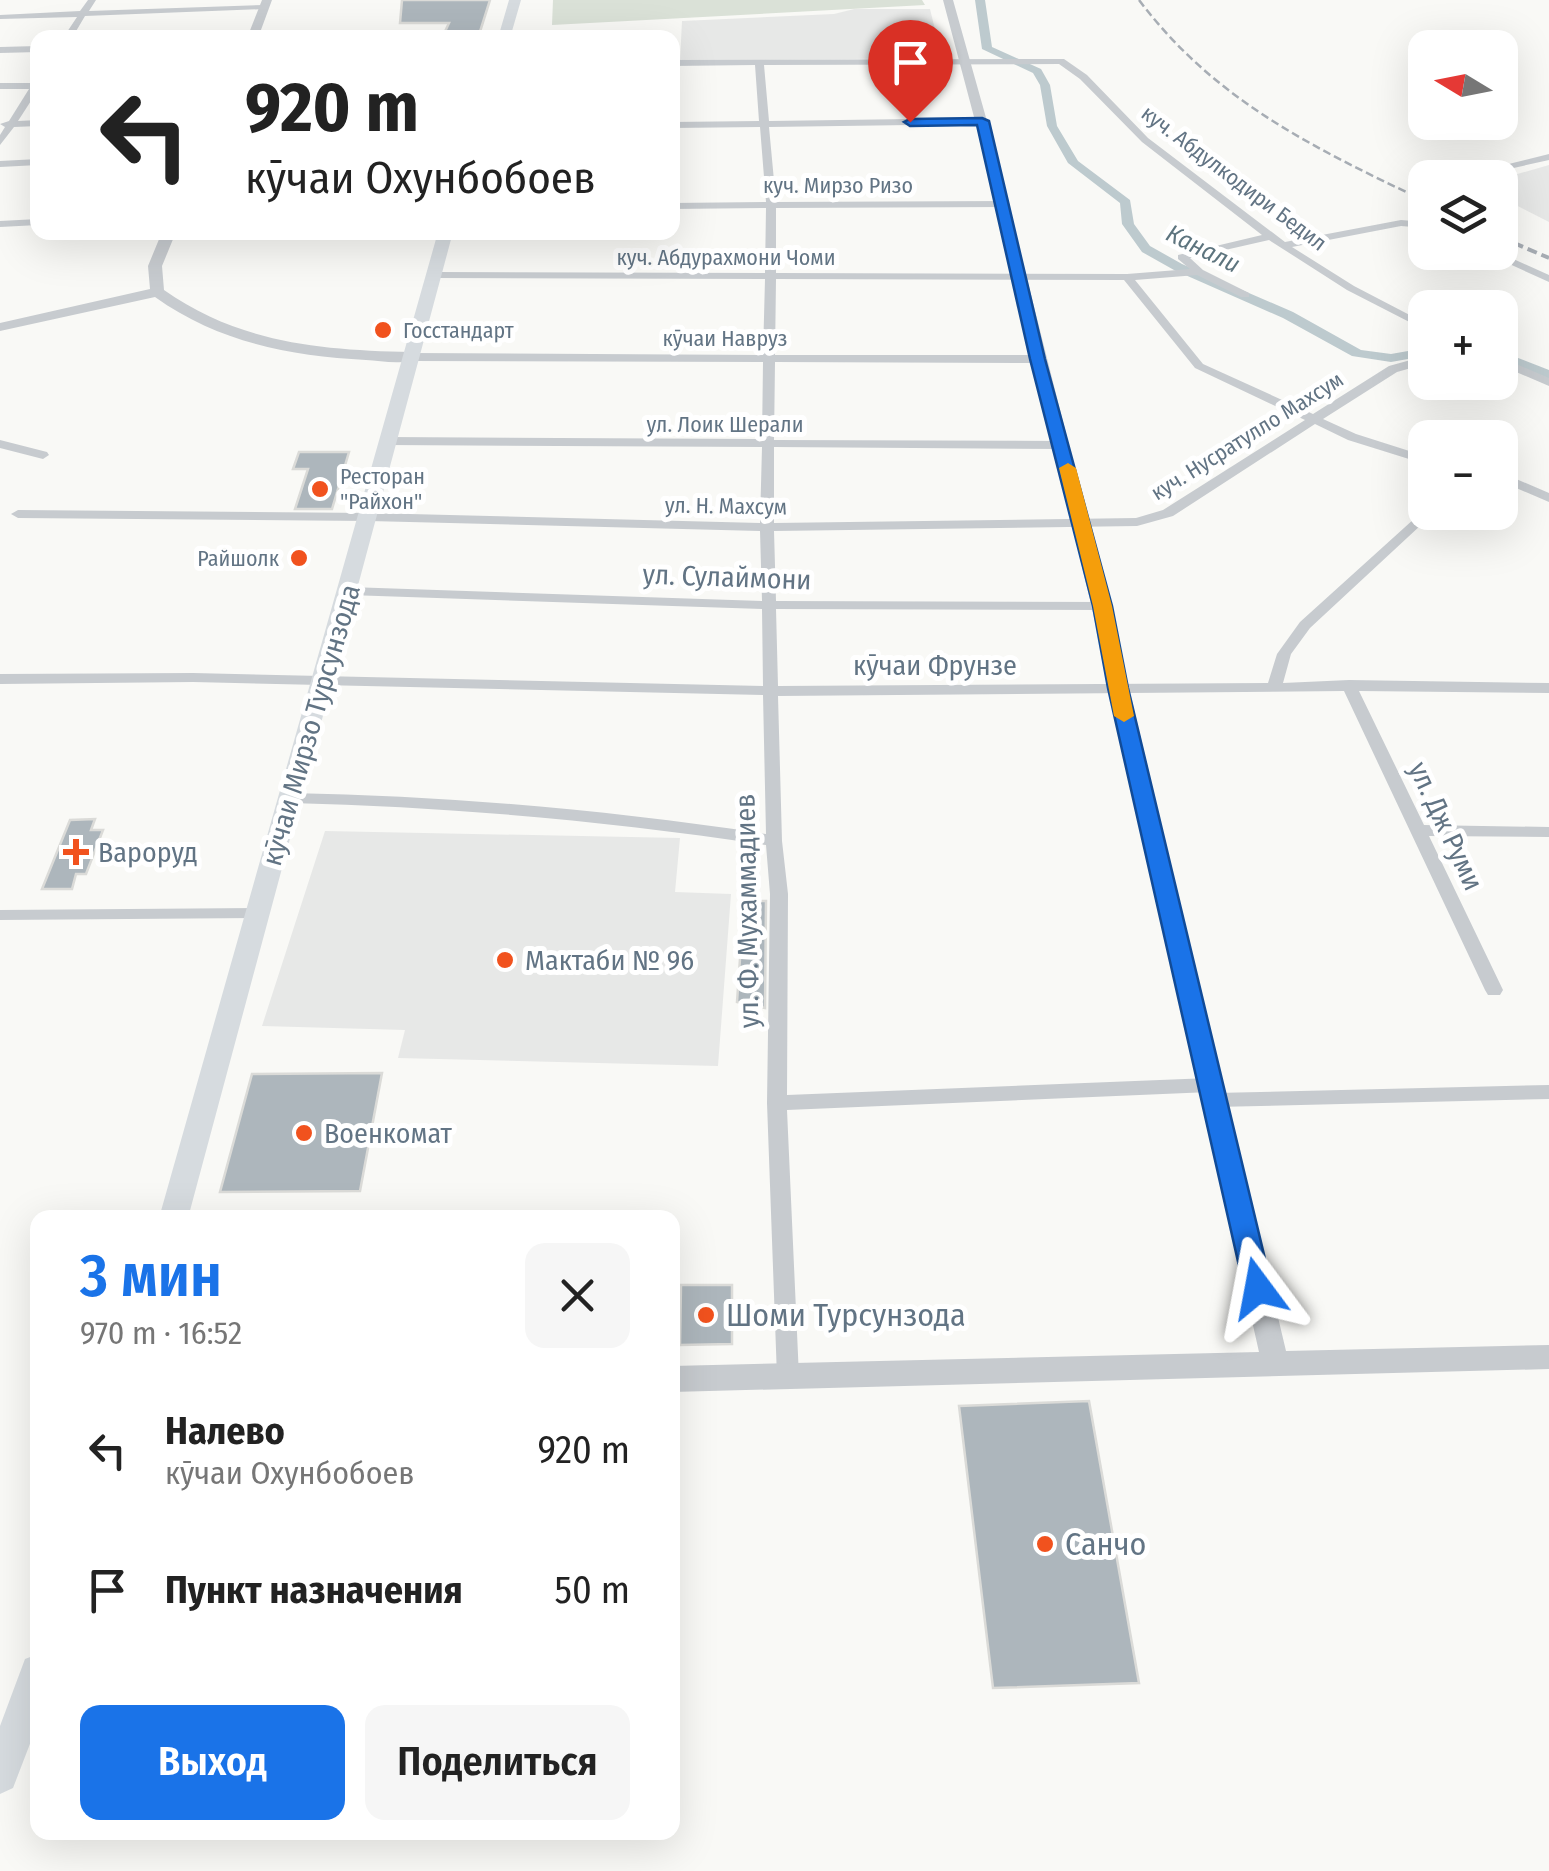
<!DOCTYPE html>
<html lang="ru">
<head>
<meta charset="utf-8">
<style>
	body { margin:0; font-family:"Fira Sans Condensed",sans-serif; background:#f6f6f6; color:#222; height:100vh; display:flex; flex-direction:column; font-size:38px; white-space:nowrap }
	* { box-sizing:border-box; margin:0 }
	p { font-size:32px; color:#767676 }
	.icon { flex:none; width:55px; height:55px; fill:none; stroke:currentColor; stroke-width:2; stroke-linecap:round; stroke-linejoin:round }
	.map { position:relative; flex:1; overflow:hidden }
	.sheet { position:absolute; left:30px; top:1210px; width:650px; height:630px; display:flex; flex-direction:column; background:#fff; border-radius:20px; box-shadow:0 10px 40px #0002 }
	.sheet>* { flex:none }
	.guide { position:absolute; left:30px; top:30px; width:650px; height:210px; border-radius:20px; box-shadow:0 10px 40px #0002; background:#fff; color:#222; overflow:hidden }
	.needle { width:65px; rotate:280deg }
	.buttons { position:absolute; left:1408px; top:30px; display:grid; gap:20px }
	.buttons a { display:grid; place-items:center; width:110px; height:110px; border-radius:20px; background:#fff; box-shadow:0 10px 40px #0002; font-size:50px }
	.pin { position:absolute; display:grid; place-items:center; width:85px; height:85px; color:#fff; margin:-102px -42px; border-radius:50% 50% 50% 0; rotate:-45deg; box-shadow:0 0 10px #0007 }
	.pin .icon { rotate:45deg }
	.me { position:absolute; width:110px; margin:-55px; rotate:347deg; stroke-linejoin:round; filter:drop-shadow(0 0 8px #0008) }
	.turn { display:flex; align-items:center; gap:35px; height:210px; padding:0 50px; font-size:45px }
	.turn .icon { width:130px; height:130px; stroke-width:2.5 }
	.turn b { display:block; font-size:70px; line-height:85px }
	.round { display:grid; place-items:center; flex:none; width:105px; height:105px; border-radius:20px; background:#f6f6f6 }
	.headline { display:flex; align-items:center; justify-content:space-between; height:170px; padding:0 50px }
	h1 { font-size:60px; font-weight:600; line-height:75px; color:#1a73e8 }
	.button { display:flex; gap:20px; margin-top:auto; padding:20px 50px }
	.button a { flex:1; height:115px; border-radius:20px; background:#1a73e8; color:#fff; font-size:40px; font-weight:600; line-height:115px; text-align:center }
	.button a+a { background:#f6f6f6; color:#222 }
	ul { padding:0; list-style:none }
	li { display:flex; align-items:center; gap:30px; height:140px; padding:0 50px }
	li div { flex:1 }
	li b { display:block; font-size:38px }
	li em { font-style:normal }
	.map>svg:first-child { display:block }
	.built { fill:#e7e8e7 }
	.green { fill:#dae1d7 }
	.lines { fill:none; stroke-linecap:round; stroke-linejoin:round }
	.canal { fill:#bdcace; fill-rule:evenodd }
	.building { fill:#adb6bc; stroke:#dbdbd8; stroke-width:2.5 }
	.pedestrian { fill:#c7cbcf; fill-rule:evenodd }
	.minor { fill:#c7cbcf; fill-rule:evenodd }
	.tertiary { fill:#c7cbcf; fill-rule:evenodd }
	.secondary { fill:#d6dbdf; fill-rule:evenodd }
	.rail-far1 { stroke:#a7adb4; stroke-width:2.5; stroke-dasharray:8 4; stroke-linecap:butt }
	.rail { stroke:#a7adb4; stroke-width:4; stroke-dasharray:10 5; stroke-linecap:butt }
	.route { fill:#1a73e8; stroke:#114b97; stroke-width:2.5 }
	.slow { fill:#f59e0b }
	.poi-dot { fill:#f1521e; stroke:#fff; stroke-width:4 }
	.labels { text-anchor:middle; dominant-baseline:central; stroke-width:10; stroke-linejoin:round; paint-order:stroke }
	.far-street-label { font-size:22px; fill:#627484; stroke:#fff }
	.far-poi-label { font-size:22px; fill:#627484; stroke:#fff; text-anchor:start }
	.far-water-label { font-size:25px; font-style:italic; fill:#5d747e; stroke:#fff }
	.street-label { font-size:28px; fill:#627484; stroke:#fff }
	.poi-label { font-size:28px; fill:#627484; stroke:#fff; text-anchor:start }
	.near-poi-label { font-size:32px; fill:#627484; stroke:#fff; text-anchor:start }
</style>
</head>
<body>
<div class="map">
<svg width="1549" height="1871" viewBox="0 0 1549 1871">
	<rect width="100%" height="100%" fill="#f9f9f6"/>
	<path class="built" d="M 854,9 L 930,9 L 942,58 L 680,61 L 682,21 L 834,14 Z
		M 1549,165 L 1549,222 L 1500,197 L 1500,179 Z
		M 325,831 L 680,838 L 675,892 L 731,894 L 718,1066 L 398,1058 L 405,1030 L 262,1026 Z"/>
	<path class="green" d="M 553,0 L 922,0 L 925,5 L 552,25 Z"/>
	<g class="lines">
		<path class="canal" d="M 975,0 L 985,0 L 992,47 L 1041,69 L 1050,85 L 1057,126 L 1078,161 L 1130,200 L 1134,224 L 1150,246 L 1182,264 L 1293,312 L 1361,350 L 1391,354 L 1425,348 L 1425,356 L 1391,362 L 1352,356 L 1283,318 L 1174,270 L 1142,252 L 1122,224 L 1120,203 L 1068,163 L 1047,126 L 1040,85 L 1033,73 L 982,49 Z
			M 1500,351 L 1549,370 L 1549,379 L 1500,360 Z"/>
	</g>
	<path class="building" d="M 402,0 L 490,0 L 478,38 L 442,38 L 449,23 L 400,23 Z
		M 299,452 L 349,452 L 332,509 L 295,509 L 308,469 L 293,469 Z
		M 95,819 L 91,830 L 103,830 L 86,874 L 76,874 L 72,889 L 42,889 L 70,820 Z
		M 744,901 L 766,901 L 765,1008 L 737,1002 Z
		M 382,1073 L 360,1191 L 220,1192 L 252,1074 Z
		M 681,1285 L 732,1285 L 732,1344 L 680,1345 Z
		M 1089,1401 L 1139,1683 L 993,1688 L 959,1406 Z"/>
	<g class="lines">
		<path class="pedestrian" d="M 257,908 L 264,913 L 257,918 L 0,920 L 0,910 Z"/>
		<path class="minor" d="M 88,0 L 96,0 L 89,11 L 264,5 L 268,7 L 264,9 L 85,16 L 72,38 L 63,38 L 77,17 L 0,19 L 0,15 L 80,11 Z
			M 38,46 L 38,52 L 0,53 L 0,47 Z
			M 1064,59 L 1087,75 L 1148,138 L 1285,242 L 1401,220 L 1425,222 L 1425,228 L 1401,226 L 1292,247 L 1354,286 L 1425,323 L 1425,330 L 1347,290 L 1269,240 L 1190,258 L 1203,270 L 1249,293 L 1249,297 L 1241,297 L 1197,275 L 1135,280 L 1203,364 L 1313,414 L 1389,366 L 1425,356 L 1425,364 L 1397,372 L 1323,419 L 1356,434 L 1425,456 L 1425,464 L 1348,440 L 1315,424 L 1173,516 L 1137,526 L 774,531 L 776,601 L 1103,602 L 1110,606 L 1103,610 L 776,609 L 778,686 L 1268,683 L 1277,654 L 1300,622 L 1425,509 L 1425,512 L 1435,512 L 1310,628 L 1291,654 L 1283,683 L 1349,680 L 1549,683 L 1549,693 L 1359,691 L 1424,825 L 1549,827 L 1549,837 L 1429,836 L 1503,990 L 1500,995 L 1488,995 L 1485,990 L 1344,691 L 778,696 L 782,841 L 788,894 L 787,1095 L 1210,1078 L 1217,1080 L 1220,1085 L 1217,1090 L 1210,1092 L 787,1110 L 799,1377 L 796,1384 L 788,1387 L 780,1384 L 777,1377 L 767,1103 L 770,894 L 766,845 C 608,821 451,807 291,803 L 283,798 L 291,793 C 450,796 608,810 766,834 L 763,695 L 193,682 L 0,684 L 0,674 L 193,673 L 763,686 L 762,609 L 349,595 L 342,591 L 349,587 L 762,601 L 760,531 L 369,521 L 18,518 L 11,514 L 18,510 L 369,513 L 760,523 L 762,447 L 388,445 L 382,441 L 388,437 L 762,439 L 763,362 L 411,361 L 405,357 L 411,353 L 763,355 L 765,279 L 434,278 L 429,275 L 434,272 L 765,273 L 766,208 L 672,209 L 672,203 L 766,202 L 760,127 L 672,128 L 672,122 L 759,121 L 755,65 L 672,66 L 672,60 ZM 1059,64 L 1080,79 L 1142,142 L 1262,235 L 1178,255 L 1178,259 L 1190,269 L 1127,274 L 776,273 L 776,208 L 1005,207 L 1010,204 L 1005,201 L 776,202 L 769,127 L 982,124 L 987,121 L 982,118 L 769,121 L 764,65 ZM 776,279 L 1124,280 L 1195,368 L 1305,420 L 1163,510 L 1136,518 L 774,523 L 774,447 L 1061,449 L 1067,445 L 1061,441 L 774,440 L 775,362 L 1038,363 L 1044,359 L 1038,355 L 775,355 Z
			M 38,79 L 38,90 L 18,121 L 38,120 L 38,126 L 14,127 L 0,145 L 0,135 L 5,127 L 0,124 L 9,121 L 29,89 L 0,89 L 0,83 L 33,83 Z
			M 1549,154 L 1549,160 L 1473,177 L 1468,174 Z
			M 38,159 L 38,165 L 0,167 L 0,161 Z
			M 38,219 L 38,225 L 0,227 L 0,221 Z
			M 1483,252 L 1498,252 L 1549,275 L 1549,282 Z
			M 1500,357 L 1549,378 L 1549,386 L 1500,365 Z
			M 0,440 L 47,452 L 49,455 L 43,459 L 0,448 Z
			M 1500,472 L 1549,493 L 1549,502 L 1500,481 Z
			M 1549,1085 L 1549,1099 L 1215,1107 L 1208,1105 L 1205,1100 L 1208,1095 L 1215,1093 Z"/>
		<path class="tertiary" d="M 262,0 L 272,0 L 258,38 L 247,38 Z
			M 943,0 L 953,0 L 990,132 L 1109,604 L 1286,1351 L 1549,1345 L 1549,1369 L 672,1392 L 672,1366 L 1259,1352 L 1091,604 L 978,132 Z
			M 162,232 L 176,232 L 162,266 L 164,290 C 239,343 321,350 411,352 L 419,357 C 406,366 382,361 366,360 C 289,356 218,342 155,297 L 0,331 L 0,323 L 150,289 L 148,266 Z"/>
		<path class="secondary" d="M 509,0 L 521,0 L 510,38 L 498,38 Z
			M 438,232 L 453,232 L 188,1218 L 159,1218 Z
			M 38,1654 L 38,1723 L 13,1788 L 0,1794 L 0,1726 L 25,1659 Z"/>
		<path class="rail-far1" d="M 1139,0 C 1215,101 1314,148 1425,201"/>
		<path class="rail" d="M 1500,237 L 1549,258"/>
	</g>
	<path class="route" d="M 982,118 L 989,121 L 1045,359 L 1112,606 L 1128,688 L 1272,1288 L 1268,1296 L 1258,1299 L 1248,1296 L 1244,1288 L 1108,688 L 1093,606 L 1030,359 L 977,125 L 910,126 L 904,122 L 910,119 Z"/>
	<path class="slow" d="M 1068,463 L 1076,468 L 1112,606 L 1134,716 L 1124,722 L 1114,716 L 1093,606 L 1059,468 Z"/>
	<g class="poi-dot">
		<circle cx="383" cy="330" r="10"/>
		<circle cx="320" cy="489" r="10"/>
		<circle cx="299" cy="558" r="10"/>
		<path d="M71 837h10v10h10v10h-10v10h-10v-10h-10v-10h10z"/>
		<circle cx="505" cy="960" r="10"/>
		<circle cx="304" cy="1133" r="10"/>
		<circle cx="706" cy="1315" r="10"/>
		<circle cx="1045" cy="1544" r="10"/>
	</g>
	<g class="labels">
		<g class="far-street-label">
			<text transform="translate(1234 178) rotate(37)">куч. Абдулкодири Бедил</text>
			<text x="838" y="185">куч. Мирзо Ризо</text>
			<text x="726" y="257">куч. Абдурахмони Чоми</text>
			<text x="725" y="338">кӯчаи Навруз</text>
			<text x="725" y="424">ул. Лоик Шерали</text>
			<text transform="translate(1247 436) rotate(-32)">куч. Нусратулло Махсум</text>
			<text transform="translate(726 506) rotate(1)">ул. Н. Махсум</text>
		</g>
		<g class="far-poi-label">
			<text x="403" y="330">Госстандарт</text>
			<text x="340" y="476">Ресторан<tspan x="340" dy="25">"Райхон"</tspan></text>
			<text x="279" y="558" text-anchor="end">Райшолк</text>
		</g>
		<g class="far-water-label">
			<text transform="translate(1203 249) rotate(26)">Канали</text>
		</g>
		<g class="street-label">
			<text transform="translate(727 577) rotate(2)">ул. Сулаймони</text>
			<text x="935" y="665">кӯчаи Фрунзе</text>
			<text transform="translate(311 725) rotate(-74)">кӯчаи Мирзо Турсунзода</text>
			<text transform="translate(1446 826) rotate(65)">ул. Дж Руми</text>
			<text transform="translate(747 911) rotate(-91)">ул. Ф. Мухаммадиев</text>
		</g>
		<g class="poi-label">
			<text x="98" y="852">Вароруд</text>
			<text x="525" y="960">Мактаби № 96</text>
			<text x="324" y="1133">Военкомат</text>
		</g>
		<g class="near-poi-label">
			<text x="726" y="1315">Шоми Турсунзода</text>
			<text x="1065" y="1544">Санчо</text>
		</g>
	</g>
</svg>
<div class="buttons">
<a><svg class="needle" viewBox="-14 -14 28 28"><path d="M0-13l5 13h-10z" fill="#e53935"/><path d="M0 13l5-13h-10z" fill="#767676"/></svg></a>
<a><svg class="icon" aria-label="layers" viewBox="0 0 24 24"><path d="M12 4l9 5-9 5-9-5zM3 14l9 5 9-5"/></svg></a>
<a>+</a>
<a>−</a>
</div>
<div class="pin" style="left:910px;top:122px;background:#d93025"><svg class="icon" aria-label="arrive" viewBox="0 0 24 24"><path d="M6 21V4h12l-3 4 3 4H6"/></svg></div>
<svg class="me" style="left:1258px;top:1288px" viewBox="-20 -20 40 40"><path d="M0-17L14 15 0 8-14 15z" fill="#1a73e8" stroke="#fff" stroke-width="4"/></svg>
<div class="guide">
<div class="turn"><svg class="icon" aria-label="left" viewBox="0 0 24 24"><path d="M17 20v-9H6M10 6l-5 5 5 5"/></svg><div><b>920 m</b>кӯчаи Охунбобоев</div></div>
</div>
<section class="sheet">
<div class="headline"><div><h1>3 мин</h1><p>970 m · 16:52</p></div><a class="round"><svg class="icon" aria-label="close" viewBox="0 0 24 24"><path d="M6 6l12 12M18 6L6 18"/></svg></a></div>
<ul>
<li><svg class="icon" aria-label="left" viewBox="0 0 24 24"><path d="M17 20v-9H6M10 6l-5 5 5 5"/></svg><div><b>Налево</b><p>кӯчаи Охунбобоев</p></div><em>920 m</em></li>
<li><svg class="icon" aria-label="arrive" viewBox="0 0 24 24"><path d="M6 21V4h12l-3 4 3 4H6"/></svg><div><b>Пункт назначения</b></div><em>50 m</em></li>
</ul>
<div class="button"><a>Выход</a><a>Поделиться</a></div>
</section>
</div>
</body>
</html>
